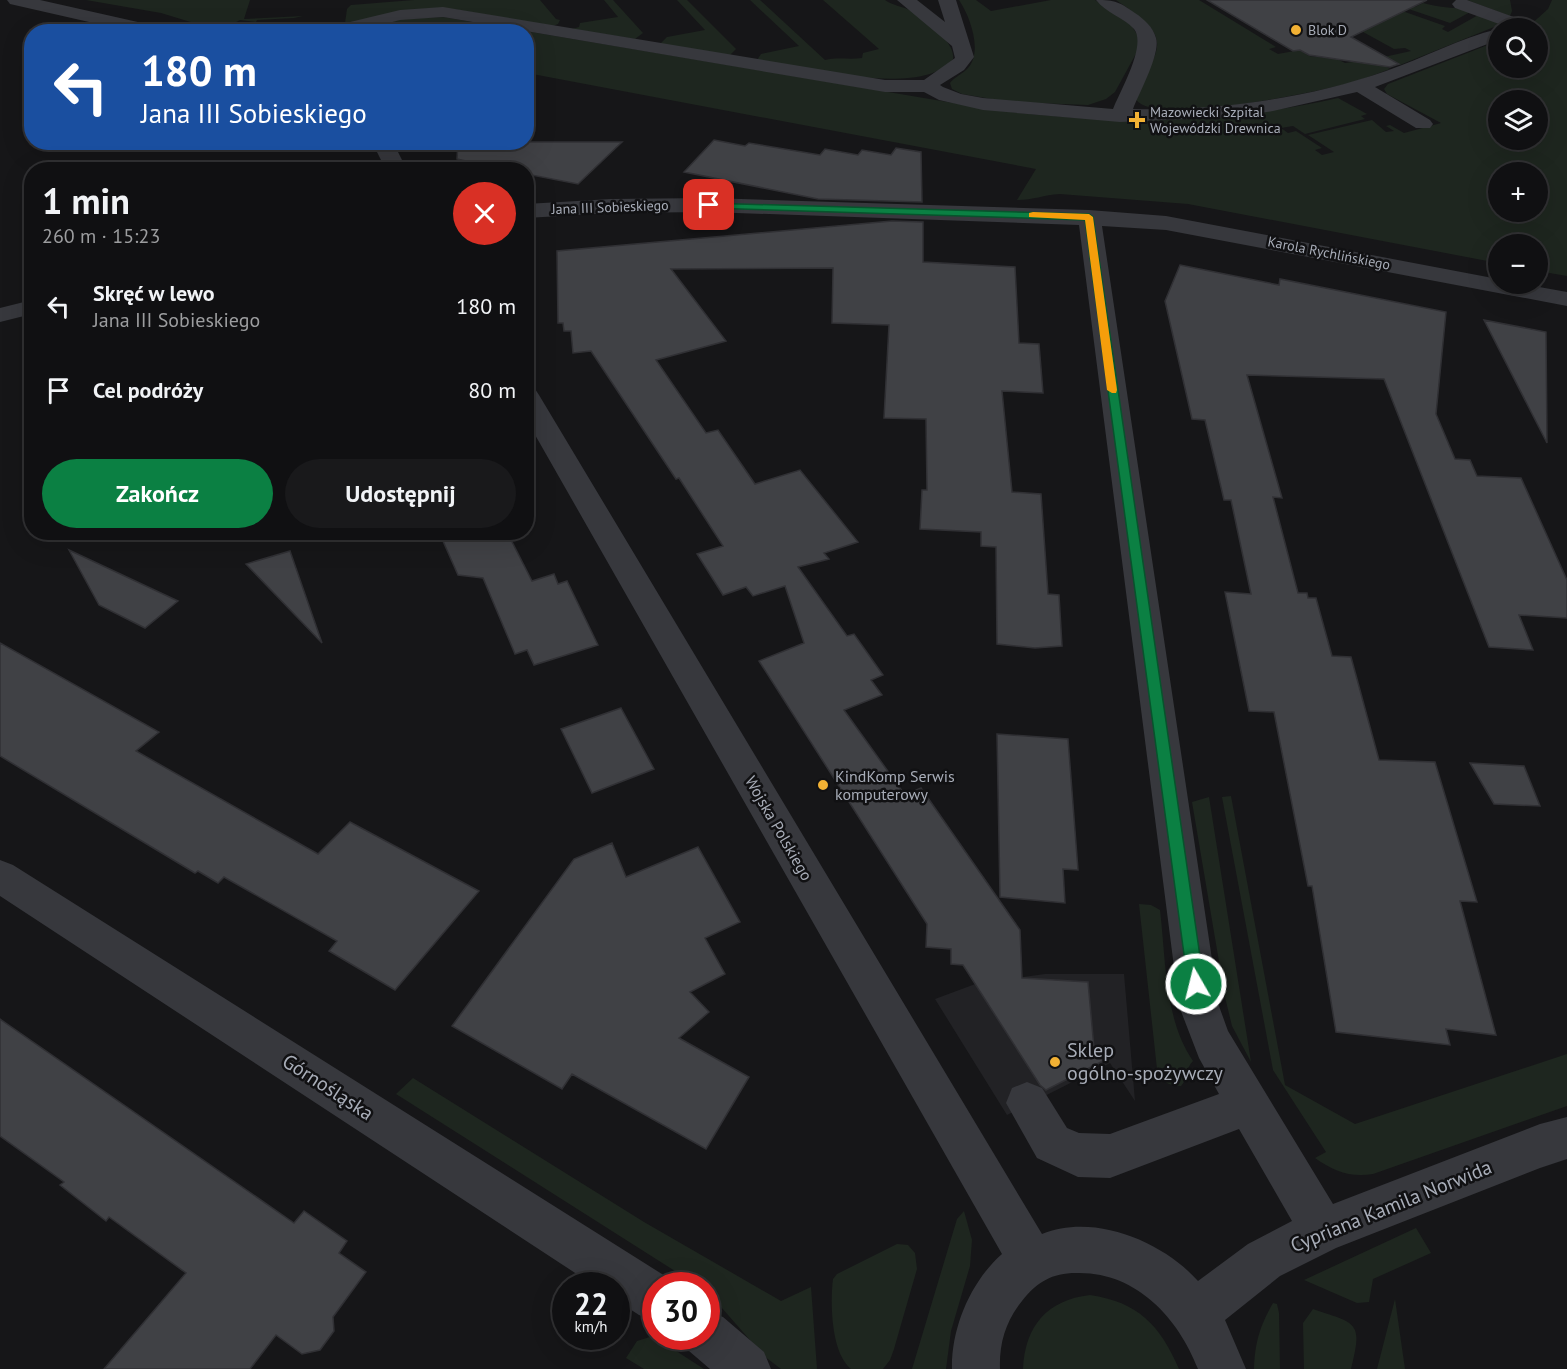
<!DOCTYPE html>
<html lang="pl">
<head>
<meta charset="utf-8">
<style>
	body { margin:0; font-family:"PT Sans",sans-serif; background:#19191b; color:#f1f3f6; height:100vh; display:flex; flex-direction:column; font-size:22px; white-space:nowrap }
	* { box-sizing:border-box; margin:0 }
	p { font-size:20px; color:#9c9d9f }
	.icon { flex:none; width:33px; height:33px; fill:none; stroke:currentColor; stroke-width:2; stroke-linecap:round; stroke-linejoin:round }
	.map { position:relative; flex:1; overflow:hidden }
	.sheet { position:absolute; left:24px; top:162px; width:510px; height:378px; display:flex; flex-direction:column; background:#101012; border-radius:24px; box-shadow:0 6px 24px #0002,0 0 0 2px #303032 }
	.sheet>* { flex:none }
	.top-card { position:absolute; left:24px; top:24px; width:510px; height:126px; border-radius:24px; box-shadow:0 6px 24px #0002,0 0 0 2px #303032; background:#1a4fa0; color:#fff; overflow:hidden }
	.tools { position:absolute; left:1488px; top:18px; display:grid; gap:12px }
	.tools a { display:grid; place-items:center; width:60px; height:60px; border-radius:50%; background:#101012; box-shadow:0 6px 24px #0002,0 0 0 2px #303032; font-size:30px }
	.speed { position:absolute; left:552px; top:1272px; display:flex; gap:12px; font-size:30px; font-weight:700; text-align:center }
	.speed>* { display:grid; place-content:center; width:78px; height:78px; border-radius:50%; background:#101012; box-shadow:0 6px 24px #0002,0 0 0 2px #303032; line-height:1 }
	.speed small { font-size:15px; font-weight:400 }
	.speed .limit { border:9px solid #d22; background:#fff; color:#111 }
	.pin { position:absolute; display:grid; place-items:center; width:51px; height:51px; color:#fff; margin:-26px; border-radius:12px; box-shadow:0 3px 9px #0006 }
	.me { position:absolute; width:66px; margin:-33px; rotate:352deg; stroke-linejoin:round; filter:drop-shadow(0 0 4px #0008) }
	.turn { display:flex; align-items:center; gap:21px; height:126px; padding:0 18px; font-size:27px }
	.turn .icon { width:78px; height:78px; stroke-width:2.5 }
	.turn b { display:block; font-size:42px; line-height:51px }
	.round { display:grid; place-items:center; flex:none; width:63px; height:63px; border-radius:32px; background:#19191b }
	.head { display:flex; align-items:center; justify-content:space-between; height:102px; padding:0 18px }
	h1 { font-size:36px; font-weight:700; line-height:45px }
	.cta { display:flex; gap:12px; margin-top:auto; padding:12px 18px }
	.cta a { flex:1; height:69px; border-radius:36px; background:#0b8043; color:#fff; font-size:24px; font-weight:700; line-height:69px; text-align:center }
	.cta a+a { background:#19191b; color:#f1f3f6 }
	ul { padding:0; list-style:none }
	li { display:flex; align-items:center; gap:18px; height:84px; padding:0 18px }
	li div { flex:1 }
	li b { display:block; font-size:22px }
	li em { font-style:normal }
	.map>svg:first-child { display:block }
	.built { fill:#222225 }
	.green { fill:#1e261f; fill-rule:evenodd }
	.building { fill:#404145; stroke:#303034; stroke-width:1.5 }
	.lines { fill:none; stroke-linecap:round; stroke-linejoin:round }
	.minor { fill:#37383d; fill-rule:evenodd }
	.route { fill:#0b8043; stroke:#07532c; stroke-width:1.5 }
	.slow { fill:#f59e0b }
	.poi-dot { fill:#f2b134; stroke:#111113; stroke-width:2 }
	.labels { text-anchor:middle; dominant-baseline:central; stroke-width:5; stroke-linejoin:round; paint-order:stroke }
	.far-poi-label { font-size:14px; fill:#a8adb8; stroke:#111113; text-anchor:start }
	.far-street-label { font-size:14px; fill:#a8adb8; stroke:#111113 }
	.poi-label { font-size:16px; fill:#a8adb8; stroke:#111113; text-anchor:start }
	.street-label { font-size:16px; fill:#a8adb8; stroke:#111113 }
	.near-poi-label { font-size:20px; fill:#a8adb8; stroke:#111113; text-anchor:start }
	.near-street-label { font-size:20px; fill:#a8adb8; stroke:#111113 }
</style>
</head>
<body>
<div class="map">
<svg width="1567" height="1369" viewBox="0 0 1567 1369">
	<rect width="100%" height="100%" fill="#161618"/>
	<path class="built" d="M 1045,974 L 1124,974 L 1135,1101 L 1110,1063 L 1007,1115 L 935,999 L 978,983 Z"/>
	<path class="green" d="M 86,0 L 250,0 L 244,19 L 303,16 L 294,18 L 257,20 L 256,22 L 240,20 L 220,31 L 161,13 Z
		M 414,0 L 540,0 L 556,19 L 560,20 L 558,24 L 553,26 L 453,9 L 345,23 L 347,9 L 351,5 Z
		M 604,0 L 613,0 L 643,33 L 635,39 L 572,29 L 579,27 L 580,23 L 618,17 Z
		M 677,0 L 687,0 L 736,49 L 730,55 L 660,44 L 667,37 L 705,30 Z
		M 750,0 L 760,0 L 825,60 C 838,57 849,60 862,58 L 863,53 L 879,49 L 823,0 L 885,0 C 893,6 903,6 911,11 C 925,20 956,42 953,59 C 923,99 801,67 757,60 L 761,54 L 799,46 Z
		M 959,0 L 976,0 L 991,11 L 1051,0 L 1095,0 L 1131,25 L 1138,36 L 1138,50 L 1115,92 L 1106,99 L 1088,105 L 1010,102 L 962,94 L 952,89 L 950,83 C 954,77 963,74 968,68 C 983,52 970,16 959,0 Z
		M 1116,0 L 1199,0 L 1276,47 L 1269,49 L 1278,54 L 1300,50 L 1309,56 L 1337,59 L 1345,63 L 1374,59 L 1390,69 C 1374,75 1358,81 1342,85 C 1313,92 1145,129 1135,97 C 1163,41 1172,38 1116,0 Z
		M 1371,0 L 1445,26 L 1442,29 L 1448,32 L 1480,14 L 1504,23 L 1400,65 L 1384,57 L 1411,51 L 1405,48 L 1394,49 L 1325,11 Z
		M 1382,0 L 1395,0 L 1415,7 L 1423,3 C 1439,8 1456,7 1472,11 L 1450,23 Z
		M 1467,0 L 1510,0 L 1512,11 L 1510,16 Z
		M 1552,0 L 1567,0 L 1567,276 L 1538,271 L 1538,244 L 1498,244 L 1498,263 L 1188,204 L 1060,194 C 1043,195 1034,200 1017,200 L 1036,169 L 527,73 L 526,32 L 353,32 L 402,19 L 443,17 L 995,110 C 1112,125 1223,124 1338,98 L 1367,114 L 1361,116 L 1365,119 L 1305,134 L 1293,126 L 1281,128 L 1288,133 L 1296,131 L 1322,148 L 1315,150 L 1322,155 L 1334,152 L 1308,135 L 1372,120 L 1386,132 L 1394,131 L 1386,126 L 1390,125 L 1404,133 L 1441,123 L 1387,94 L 1384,89 L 1388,84 L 1498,41 L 1498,68 L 1538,68 L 1538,28 L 1527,28 L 1548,9 ZM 1498,100 L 1538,100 L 1538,140 L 1498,140 ZM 1498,172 L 1538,172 L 1538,212 L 1498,212 Z
		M 1231,796 L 1285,1085 L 1355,1124 L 1567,1054 L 1567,1106 L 1373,1174 C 1351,1178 1333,1171 1315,1158 L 1326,1152 L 1273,1070 L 1222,797 Z
		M 1209,797 L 1251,1062 L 1232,1026 L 1225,997 L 1192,802 Z
		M 1139,904 L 1151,905 L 1160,910 C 1166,959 1164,1019 1193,1061 C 1185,1069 1188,1079 1181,1086 C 1168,1086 1160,1081 1157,1069 Z
		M 413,1078 L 644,1222 L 781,1301 L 811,1287 L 817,1369 L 781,1369 L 764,1356 L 707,1291 L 706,1286 L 697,1285 L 396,1094 Z
		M 964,1211 L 972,1240 L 970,1266 L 951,1331 L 946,1369 L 912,1369 L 957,1219 Z
		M 1416,1228 L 1431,1253 L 1373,1279 L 1369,1302 L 1357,1303 L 1304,1280 Z
		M 897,1244 L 908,1245 L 915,1253 L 917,1269 L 894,1349 L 890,1360 L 883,1369 L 851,1369 C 831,1353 830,1303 833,1279 L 837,1274 Z
		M 1090,1295 C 1138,1302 1160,1325 1179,1369 L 1023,1369 C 1025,1326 1047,1300 1090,1295 Z
		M 1395,1299 L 1405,1369 L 1377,1369 Z
		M 1273,1303 L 1277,1304 L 1279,1313 L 1280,1369 L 1254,1369 C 1255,1342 1260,1326 1273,1303 Z
		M 1313,1309 C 1357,1324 1363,1321 1351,1369 L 1304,1369 L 1303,1323 Z
		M 653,1336 L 704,1369 L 644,1369 L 626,1358 L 637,1341 Z"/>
	<path class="building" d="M 1207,0 L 1427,0 L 1351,37 L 1399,64 L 1390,67 L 1309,55 L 1300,50 L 1293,51 Z
		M 714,140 L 745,146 L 749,143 L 820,155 L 825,149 L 858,155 L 862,150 L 891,155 L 896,148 L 921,152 L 922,202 L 818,199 L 684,172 Z
		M 458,142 L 622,142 L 578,184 L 526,174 L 526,170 L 506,170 L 457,159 Z
		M 892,221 L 923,222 L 923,262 L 1015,267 L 1019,343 L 1039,344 L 1043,393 L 1002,391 L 1012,492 L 1041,494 L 1048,594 L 1059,595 L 1062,646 L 1035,648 L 997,644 L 996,547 L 981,546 L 981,532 L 920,529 L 922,490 L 927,490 L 926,419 L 884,418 L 889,325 L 832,323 L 833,268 L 671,269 L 726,341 L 656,360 L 706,433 L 718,430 L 755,484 L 800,470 L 858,542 L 824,553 L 829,559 L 798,567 L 847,636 L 854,634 L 883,675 L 871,680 L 882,695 L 844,710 L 905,795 L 921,788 L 1020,930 L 1022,978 L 1088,982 L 1094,1048 L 1103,1061 L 1046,1090 L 1040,1085 L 963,965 L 951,964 L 951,949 L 926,947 L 927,924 L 759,661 L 804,643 L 785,586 L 753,596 L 746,587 L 723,595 L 697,554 L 723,546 L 679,478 L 676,479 L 591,351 L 573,353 L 571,331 L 564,331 L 563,323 L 558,323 L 557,251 Z
		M 1180,265 L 1279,285 L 1280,279 L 1446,312 L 1436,414 L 1455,459 L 1470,460 L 1477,476 L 1521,478 L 1567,580 L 1567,618 L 1519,615 L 1533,650 L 1489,647 L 1384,379 L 1247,375 L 1282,498 L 1273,497 L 1298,593 L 1307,593 L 1308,598 L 1316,598 L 1332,656 L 1351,657 L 1379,760 L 1435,762 L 1477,902 L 1460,901 L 1496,1035 L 1446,1029 L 1450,1045 L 1336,1032 L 1312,886 L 1308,886 L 1274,712 L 1249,711 L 1225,592 L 1251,594 L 1231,500 L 1224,500 L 1205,420 L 1192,419 L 1165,301 Z
		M 1484,320 L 1546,332 L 1547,443 Z
		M 439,532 L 507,532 L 532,581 L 554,574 L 558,584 L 567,581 L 598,645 L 534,665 L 527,650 L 515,654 L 483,578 L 458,575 Z
		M 69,550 L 178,601 L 145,628 L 99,605 Z
		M 290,551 L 322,643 L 246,564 Z
		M 0,643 L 159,732 L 136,751 L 318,854 L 350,822 L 479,891 L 395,990 L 329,951 L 337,941 L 224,877 L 218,883 L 198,871 L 195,873 L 0,756 Z
		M 621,708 L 654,769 L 592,793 L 561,729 Z
		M 997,734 L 1068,739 L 1078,870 L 1063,869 L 1065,903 L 1000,897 Z
		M 1470,763 L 1524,766 L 1540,806 L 1494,804 Z
		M 612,843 L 626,877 L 698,847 L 740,922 L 705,938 L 725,974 L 690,992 L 709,1012 L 679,1038 L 749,1077 L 706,1149 L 572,1074 L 562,1089 L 452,1026 L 574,859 Z
		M 0,1019 L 294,1223 L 304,1211 L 347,1241 L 339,1253 L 366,1272 L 333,1317 L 334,1331 L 320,1350 L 302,1354 L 276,1335 L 250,1369 L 104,1369 L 186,1273 L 109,1217 L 106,1221 L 60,1185 L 64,1182 L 0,1136 Z"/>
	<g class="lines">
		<path class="minor" d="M 7,0 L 40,0 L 160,27 L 169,32 L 133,32 L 10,4 Z
			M 897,0 L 917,0 L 945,22 L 938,0 L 956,0 L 974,57 L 964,70 L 940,85 L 943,87 L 961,94 L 983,98 L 1113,109 C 1120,91 1147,45 1134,29 C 1123,17 1106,13 1096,0 C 1116,0 1119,2 1135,13 C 1144,19 1153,27 1156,38 C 1161,53 1139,93 1133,109 C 1218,111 1305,99 1386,71 C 1424,58 1460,38 1498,29 L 1498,40 L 1375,87 L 1430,120 L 1433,124 L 1430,128 L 1416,128 L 1357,92 L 1273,111 L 1231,117 L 1120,122 L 983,110 L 939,100 L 924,92 L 885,92 L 443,17 L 400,20 L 355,32 L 322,32 L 325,28 L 400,10 L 443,7 L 885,80 L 924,80 L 955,58 L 952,46 Z
			M 1456,0 L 1467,0 L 1522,20 L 1525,24 L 1522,28 L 1510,28 L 1455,8 L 1452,4 Z
			M 372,142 L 393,142 L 407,170 L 386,170 Z
			M 709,198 L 1089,210 L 1166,216 L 1498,279 L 1498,284 L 1523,284 L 1567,292 L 1567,306 L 1166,230 L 1102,226 L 1219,1006 L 1228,1031 L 1333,1204 L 1540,1124 L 1567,1117 L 1567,1159 L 1540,1168 L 1336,1248 L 1280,1276 L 1225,1320 L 1246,1369 L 1198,1369 C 1178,1317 1135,1271 1076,1273 C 1052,1273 1037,1282 1022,1301 C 1006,1321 999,1343 1000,1369 L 952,1369 C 951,1328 971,1281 1002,1254 L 526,419 L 526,387 L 535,389 L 539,395 L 1042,1234 C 1094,1213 1162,1241 1198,1281 L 1248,1244 L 1292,1221 L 1239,1129 L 1110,1178 L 1078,1177 L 1037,1158 L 1006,1103 L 1012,1088 L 1027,1082 L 1042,1088 L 1067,1128 L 1079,1133 L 1110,1134 L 1219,1094 L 1199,1058 L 1179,1006 L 1079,225 L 709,212 L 611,213 L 526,218 L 526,204 L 611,199 Z
			M 32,300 L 32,314 L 0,322 L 0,308 Z
			M 0,860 L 13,865 L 673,1281 L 674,1286 L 656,1286 L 656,1321 L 639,1315 L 616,1300 L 616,1286 L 595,1286 L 0,896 Z
			M 706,1310 L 723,1317 L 764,1352 L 771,1369 L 710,1369 L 689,1351 L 683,1336 L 706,1336 Z"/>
	</g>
	<path class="route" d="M 706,203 L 1089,214 L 1093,217 L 1204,984 L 1202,989 L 1196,991 L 1190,989 L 1188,984 L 1085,220 L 709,208 L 706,207 Z"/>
	<path class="slow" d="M 1033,212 L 1089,214 L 1093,217 L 1117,390 L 1116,393 L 1112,393 L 1107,390 L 1085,220 L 1029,217 L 1029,213 Z"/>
	<g class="poi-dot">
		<circle cx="1296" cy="30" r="6"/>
		<path d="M1134 111h6v6h6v6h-6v6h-6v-6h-6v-6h6z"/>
		<circle cx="823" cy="785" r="6"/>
		<circle cx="1055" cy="1062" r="6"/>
	</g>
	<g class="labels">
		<g class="far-poi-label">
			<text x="1308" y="30">Blok D</text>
			<text x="1150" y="112">Mazowiecki Szpital<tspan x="1150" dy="16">Wojewódzki Drewnica</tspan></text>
		</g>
		<g class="far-street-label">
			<text transform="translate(610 207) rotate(-2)">Jana III Sobieskiego</text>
			<text transform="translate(1329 253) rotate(11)">Karola Rychlińskiego</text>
		</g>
		<g class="poi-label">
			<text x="835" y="776">KindKomp Serwis<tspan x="835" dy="18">komputerowy</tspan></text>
		</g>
		<g class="street-label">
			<text transform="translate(779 828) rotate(60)">Wojska Polskiego</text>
		</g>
		<g class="near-poi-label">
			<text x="1067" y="1050">Sklep<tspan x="1067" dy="23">ogólno-spożywczy</tspan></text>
		</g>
		<g class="near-street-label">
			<text transform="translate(328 1087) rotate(33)">Górnośląska</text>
			<text transform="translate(1391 1206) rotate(-22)">Cypriana Kamila Norwida</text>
		</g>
	</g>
</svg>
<div class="tools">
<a><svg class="icon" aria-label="search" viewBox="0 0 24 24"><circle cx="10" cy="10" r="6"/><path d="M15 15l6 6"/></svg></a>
<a><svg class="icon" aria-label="layers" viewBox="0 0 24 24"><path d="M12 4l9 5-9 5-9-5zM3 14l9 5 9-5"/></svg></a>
<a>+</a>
<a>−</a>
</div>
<div class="speed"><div>22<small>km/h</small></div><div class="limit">30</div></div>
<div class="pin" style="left:709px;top:205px;background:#d93025"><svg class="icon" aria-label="arrive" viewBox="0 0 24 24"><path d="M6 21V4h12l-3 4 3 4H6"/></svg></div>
<svg class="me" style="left:1196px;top:984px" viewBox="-20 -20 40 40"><circle r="17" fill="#0b8043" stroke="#fff" stroke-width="3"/><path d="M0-11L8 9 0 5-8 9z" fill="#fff"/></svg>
<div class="top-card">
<div class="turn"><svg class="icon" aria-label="left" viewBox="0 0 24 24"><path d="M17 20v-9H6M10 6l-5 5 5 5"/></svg><div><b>180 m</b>Jana III Sobieskiego</div></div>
</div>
<section class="sheet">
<div class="head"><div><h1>1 min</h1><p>260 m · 15:23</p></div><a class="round" style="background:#d93025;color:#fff"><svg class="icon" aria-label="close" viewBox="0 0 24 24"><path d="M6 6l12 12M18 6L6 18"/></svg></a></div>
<ul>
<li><svg class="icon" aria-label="left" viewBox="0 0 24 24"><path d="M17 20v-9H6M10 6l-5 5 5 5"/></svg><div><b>Skręć w lewo</b><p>Jana III Sobieskiego</p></div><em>180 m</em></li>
<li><svg class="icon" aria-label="arrive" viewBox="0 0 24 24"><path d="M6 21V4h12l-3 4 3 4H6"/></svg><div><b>Cel podróży</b></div><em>80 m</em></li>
</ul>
<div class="cta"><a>Zakończ</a><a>Udostępnij</a></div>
</section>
</div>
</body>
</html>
